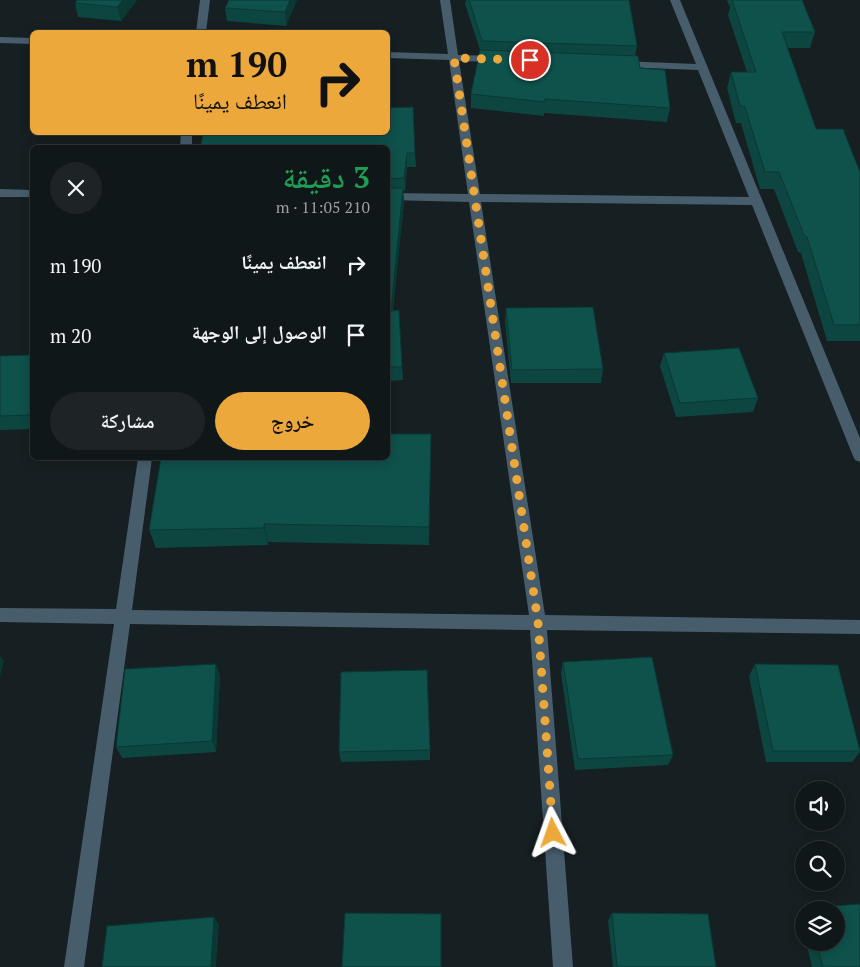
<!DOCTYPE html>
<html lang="ar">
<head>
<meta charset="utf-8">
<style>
	body { margin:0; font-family:"PT Serif","Noto Naskh Arabic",serif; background:#1e2426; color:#f1f3f6; direction:rtl; height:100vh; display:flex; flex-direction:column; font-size:19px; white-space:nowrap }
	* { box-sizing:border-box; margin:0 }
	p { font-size:16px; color:#9c9fa2 }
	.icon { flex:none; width:28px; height:28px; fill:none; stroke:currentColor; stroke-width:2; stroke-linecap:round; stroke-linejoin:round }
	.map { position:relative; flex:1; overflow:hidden; direction:ltr }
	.sheet { position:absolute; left:30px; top:145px; width:360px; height:315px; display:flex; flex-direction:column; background:#101719; border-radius:8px; box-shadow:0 2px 12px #0003,0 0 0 1px #303638; direction:rtl }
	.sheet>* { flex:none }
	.top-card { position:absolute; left:30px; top:30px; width:360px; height:105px; border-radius:8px; box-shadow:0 2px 12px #0003,0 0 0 1px #303638; direction:rtl; background:#eda83b; color:#111; overflow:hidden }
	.fabs { position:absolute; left:795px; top:781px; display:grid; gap:10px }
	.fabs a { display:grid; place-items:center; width:50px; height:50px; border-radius:50%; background:#101719; box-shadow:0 2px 12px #0003,0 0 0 1px #303638; font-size:25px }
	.pin { position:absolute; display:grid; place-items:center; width:42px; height:42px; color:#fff; margin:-21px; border:2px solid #fff; border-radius:50%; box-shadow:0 1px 5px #0007 }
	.me { position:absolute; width:55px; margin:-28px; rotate:356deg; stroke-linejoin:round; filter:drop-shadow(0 0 4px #0008) }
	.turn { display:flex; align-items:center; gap:18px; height:105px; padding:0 20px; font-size:22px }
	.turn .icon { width:65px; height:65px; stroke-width:2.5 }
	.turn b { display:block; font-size:35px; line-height:42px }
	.round { display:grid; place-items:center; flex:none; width:52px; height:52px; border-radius:26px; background:#1e2426 }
	.headline { display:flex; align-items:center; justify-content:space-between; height:85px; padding:0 20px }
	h1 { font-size:30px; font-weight:600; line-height:38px; color:#1e9e55 }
	.primary-button { display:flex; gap:10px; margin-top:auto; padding:10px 20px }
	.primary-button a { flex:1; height:58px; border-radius:30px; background:#eda83b; color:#111; font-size:20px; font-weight:600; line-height:58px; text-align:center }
	.primary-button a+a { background:#1e2426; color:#f1f3f6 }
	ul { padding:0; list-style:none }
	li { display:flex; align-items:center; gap:15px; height:70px; padding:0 20px }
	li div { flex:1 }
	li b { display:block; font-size:19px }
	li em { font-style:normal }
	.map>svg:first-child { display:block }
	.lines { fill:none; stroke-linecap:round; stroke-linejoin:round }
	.minor { fill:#485d6c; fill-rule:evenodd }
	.wall { fill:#0d4640 }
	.shaded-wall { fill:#0a3934 }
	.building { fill:#0f514b; stroke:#0a3934 }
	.route { stroke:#eda83b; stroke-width:9; stroke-dasharray:0 16.2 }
</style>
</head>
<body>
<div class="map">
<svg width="860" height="967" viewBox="0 0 860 967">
	<rect width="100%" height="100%" fill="#161f21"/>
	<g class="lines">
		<path class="minor" d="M 200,0 L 210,0 L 206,32 L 196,32 Z
			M 440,0 L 450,0 L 458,55 L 498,56 L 503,59 L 498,62 L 459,61 L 480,194 L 749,197 L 698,70 L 621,67 L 616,64 L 621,61 L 696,64 L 670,0 L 680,0 L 860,438 L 860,462 L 855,460 L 853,456 L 752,205 L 481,202 L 545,615 L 860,620 L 860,634 L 547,630 L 573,967 L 553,967 L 530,630 L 130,624 L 84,967 L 64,967 L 114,624 L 0,622 L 0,608 L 116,609 L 138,458 L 152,458 L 132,610 L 529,615 L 469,202 L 388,200 L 388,193 L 468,194 L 449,60 L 388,58 L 388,52 L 448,54 Z
			M 0,37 L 32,38 L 32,44 L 0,43 Z
			M 181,132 L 192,132 L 192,148 L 180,148 Z
			M 0,189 L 32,190 L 32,197 L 0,197 Z"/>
	</g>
	<path class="wall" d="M 77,0 L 137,0 L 121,21 L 78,17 L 75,3 Z
		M 297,0 L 286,26 L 227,21 L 225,8 Z
		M 466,0 L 629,0 L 637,46 L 635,56 L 640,68 L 670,108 L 667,122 L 544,113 L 544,116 L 471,108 L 471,94 L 480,50 L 465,4 Z
		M 727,0 L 802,0 L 815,32 L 810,48 L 787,48 L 816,129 L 860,172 L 860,341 L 827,341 L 801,253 L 798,252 L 774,189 L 760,189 L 741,123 L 736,123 L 727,88 L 731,72 L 747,72 L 728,15 L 730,8 Z
		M 388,148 L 415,153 L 416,167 L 407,167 L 405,191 L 403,191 L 404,202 L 393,311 L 402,367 L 403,380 L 388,381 Z
		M 506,308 L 603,369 L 601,383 L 511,383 L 505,322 Z
		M 664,353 L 758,398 L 753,412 L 676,417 L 660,366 Z
		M 32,355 L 32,429 L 0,430 L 0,356 Z
		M 431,434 L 429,545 L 268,542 L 268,545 L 156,548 L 149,530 L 388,458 Z
		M 563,662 L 673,755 L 668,765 L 575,770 L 561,673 Z
		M 755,664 L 860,749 L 860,752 L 852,762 L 766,762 L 749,676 Z
		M 220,675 L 216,752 L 122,758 L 116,747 Z
		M 430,750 L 430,760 L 341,762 L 339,752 Z
		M 860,904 L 860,967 L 812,967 L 806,942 L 836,942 L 836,910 L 804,910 L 807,908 Z
		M 804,911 L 804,934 L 799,916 Z
		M 612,913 L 716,967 L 613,967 L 608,921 Z"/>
	<path class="shaded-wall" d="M 123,0 L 137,0 L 121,21 L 117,7 Z
		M 290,0 L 297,0 L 286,26 L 285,12 Z
		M 407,153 L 407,167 L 405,191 L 404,178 Z
		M 403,188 L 404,202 L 391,325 L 391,311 Z
		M 264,524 L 268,542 L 268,545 L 264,528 Z
		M 0,656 L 4,661 L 0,676 Z
		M 216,664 L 220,675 L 216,752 L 212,741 Z
		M 214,917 L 219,925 L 216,967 L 211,967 Z"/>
	<path class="building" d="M 77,0 L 123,0 L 117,7 L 75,3 Z
		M 229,0 L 290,0 L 285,12 L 225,8 Z
		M 469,0 L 629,0 L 637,46 L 482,41 Z
		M 732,0 L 802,0 L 815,32 L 782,32 L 816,129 L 843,129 L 860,172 L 860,325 L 834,325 L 807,237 L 804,235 L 779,172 L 765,172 L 745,107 L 740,106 L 731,72 L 756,72 Z
		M 480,50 L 638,56 L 640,68 L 665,70 L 670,108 L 545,99 L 545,102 L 471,94 Z
		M 413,107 L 415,153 L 407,153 L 404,178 L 388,179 L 388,148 L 200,148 L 204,132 L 388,132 L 388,108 Z
		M 388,188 L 403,188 L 391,311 L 399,310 L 402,367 L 388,367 Z
		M 593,307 L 603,369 L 512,370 L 506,308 Z
		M 739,348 L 758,398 L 680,403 L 664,353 Z
		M 32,355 L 32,415 L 0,416 L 0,356 Z
		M 388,434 L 431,434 L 429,527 L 264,524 L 264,528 L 149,530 L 161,458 L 388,458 Z
		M 652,657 L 673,755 L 578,759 L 563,662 Z
		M 216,664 L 212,741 L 116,747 L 125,669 Z
		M 755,664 L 838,665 L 860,751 L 773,751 Z
		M 427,670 L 430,750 L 339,752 L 341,672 Z
		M 860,904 L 860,967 L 823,967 L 816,942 L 836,942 L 836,910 L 807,910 L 807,908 Z
		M 345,913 L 441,914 L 441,967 L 342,967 Z
		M 612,913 L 708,914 L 716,967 L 617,967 Z
		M 214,917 L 211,967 L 102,967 L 107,926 Z"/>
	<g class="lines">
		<path class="route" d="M 530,60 L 454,58 L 538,622 L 553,833"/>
	</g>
</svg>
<div class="fabs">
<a><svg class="icon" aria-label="sound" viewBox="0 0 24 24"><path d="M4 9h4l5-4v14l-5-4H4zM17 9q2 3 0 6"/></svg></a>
<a><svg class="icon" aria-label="search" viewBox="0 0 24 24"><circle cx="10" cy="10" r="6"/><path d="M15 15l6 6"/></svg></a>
<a><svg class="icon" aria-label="layers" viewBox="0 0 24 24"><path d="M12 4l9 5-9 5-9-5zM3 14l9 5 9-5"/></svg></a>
</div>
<div class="pin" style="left:530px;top:60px;background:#d93025"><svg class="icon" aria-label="arrive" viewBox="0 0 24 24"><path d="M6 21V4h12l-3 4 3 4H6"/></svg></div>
<svg class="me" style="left:553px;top:833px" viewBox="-20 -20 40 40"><path d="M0-17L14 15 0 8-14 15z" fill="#eda83b" stroke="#fff" stroke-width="4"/></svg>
<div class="top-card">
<div class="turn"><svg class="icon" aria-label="right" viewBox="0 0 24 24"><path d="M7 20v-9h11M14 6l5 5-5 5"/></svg><div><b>190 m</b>انعطف يمينًا</div></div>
</div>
<section class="sheet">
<div class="headline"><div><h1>3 دقيقة</h1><p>210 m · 11:05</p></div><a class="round"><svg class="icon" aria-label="close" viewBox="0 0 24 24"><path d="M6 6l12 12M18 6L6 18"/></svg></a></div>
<ul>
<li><svg class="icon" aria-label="right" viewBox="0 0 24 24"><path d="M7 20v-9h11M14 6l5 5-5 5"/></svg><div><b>انعطف يمينًا</b></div><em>190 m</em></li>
<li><svg class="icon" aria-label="arrive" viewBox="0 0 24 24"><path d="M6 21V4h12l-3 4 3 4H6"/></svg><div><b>الوصول إلى الوجهة</b></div><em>20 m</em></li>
</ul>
<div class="primary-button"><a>خروج</a><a>مشاركة</a></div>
</section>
</div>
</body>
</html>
